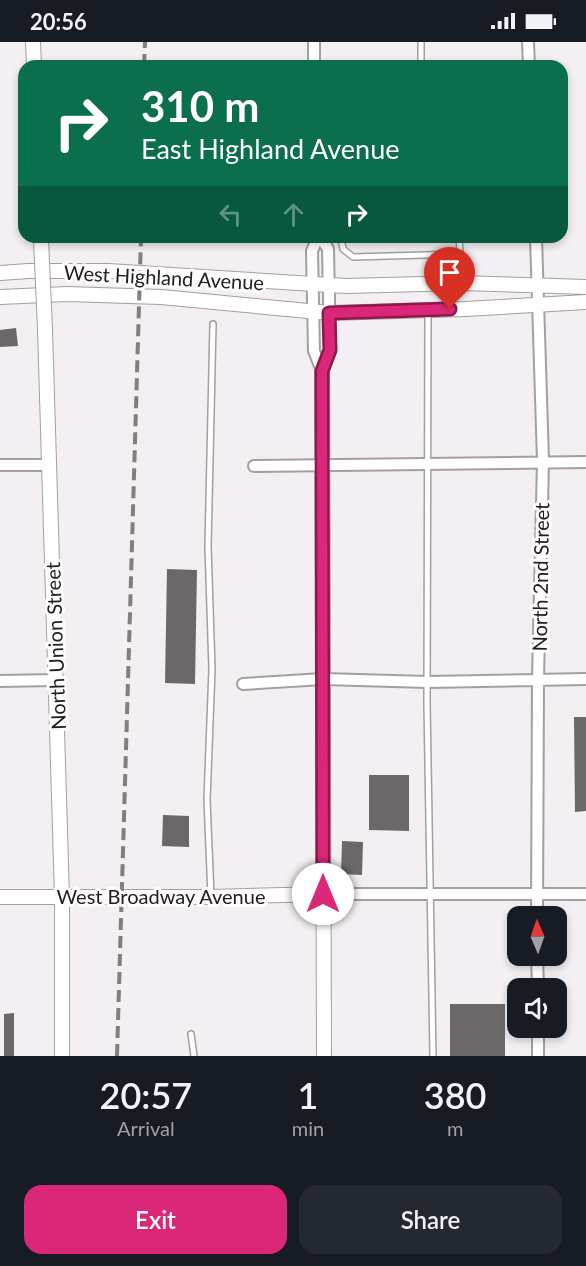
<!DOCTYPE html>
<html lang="en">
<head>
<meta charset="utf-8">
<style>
	body { margin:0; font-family:Lato,sans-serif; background:#242831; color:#f1f3f6; height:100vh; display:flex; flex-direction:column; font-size:22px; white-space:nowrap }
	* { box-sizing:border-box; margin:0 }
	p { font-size:20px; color:#9ea1a6 }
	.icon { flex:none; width:33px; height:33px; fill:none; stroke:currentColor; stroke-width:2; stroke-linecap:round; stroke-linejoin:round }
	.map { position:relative; height:1014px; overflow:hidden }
	.sheet { display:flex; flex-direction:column; background:#171b24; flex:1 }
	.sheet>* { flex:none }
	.top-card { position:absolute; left:18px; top:18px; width:550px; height:183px; border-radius:18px; box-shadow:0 3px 9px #0003; background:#0b6e4f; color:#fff; overflow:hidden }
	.needle { width:39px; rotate:358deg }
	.tools { position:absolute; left:507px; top:864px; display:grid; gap:12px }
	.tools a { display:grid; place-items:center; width:60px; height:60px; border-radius:12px; background:#171b24; box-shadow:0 3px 9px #0003; font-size:30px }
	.pin { position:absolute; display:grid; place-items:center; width:51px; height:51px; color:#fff; margin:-62px -26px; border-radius:50% 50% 50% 0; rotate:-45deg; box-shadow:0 0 6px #0007 }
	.pin .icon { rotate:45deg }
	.me { position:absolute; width:66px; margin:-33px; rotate:0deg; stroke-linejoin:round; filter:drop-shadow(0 0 4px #0008) }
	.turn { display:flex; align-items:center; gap:21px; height:126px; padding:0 24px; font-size:27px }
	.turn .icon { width:78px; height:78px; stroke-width:2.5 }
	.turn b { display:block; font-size:42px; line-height:51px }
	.lanes { display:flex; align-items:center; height:57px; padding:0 24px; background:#0003; justify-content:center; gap:30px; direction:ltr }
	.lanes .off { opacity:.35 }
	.eta { display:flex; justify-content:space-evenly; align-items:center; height:102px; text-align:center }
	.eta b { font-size:36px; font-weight:600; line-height:42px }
	.button { display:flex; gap:12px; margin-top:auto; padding:12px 24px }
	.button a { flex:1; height:69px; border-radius:18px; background:#db2777; color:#fff; font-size:24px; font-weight:600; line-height:69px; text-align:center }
	.button a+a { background:#242831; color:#f1f3f6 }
	.status { display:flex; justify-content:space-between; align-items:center; height:42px; padding:0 30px; background:#171b24; direction:ltr }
	.status svg { height:16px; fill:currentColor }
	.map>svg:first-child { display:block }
	.building { fill:#6b686a }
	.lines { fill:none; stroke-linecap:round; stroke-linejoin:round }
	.lane-casing { stroke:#a39fa2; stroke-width:8 }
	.street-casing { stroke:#a39fa2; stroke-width:14 }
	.secondary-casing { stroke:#a39fa2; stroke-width:16 }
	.lane { stroke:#fff; stroke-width:5 }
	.street { stroke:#fff; stroke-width:10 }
	.secondary { stroke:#fff; stroke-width:14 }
	.rail { stroke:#817f80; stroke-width:4; stroke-dasharray:12 6; stroke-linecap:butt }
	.secondary-bridge-casing { stroke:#a39fa2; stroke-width:16; stroke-linecap:butt }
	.secondary-bridge { stroke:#fff; stroke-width:14 }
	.route-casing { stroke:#8e194d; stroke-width:15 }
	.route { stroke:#db2777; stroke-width:10 }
	.labels { text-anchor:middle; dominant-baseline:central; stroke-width:6; stroke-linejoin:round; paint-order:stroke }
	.street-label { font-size:20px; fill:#212020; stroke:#fffdfe }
</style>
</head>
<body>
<div class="status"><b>20:56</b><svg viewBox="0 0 49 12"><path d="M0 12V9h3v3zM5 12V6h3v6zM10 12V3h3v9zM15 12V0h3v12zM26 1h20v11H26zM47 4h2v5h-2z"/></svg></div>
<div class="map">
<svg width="586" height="1014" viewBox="0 0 586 1014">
	<rect width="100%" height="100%" fill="#f3eff2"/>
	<path class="building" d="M 16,286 L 18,304 L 0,305 L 0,288 Z
		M 167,527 L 197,528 L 195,642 L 165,641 Z
		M 574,675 L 586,675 L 586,769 L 575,770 Z
		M 369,733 L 409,733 L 409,789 L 369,788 Z
		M 163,773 L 189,774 L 189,805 L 162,804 Z
		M 342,799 L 363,800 L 362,833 L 341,832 Z
		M 450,962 L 505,962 L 505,1014 L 450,1014 Z
		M 14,971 L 14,1014 L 4,1014 L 4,972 Z"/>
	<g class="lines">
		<g class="lane-casing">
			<path id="lane" d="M 421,0 L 421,24
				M 341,195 L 343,207 L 353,215 L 460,212
				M 459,195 L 462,240
				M 428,269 L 427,662 L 433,1014
				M 211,854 L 207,758 L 212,627 L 208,504 L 213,282
				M 191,992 L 194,1014"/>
		</g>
		<g class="street-casing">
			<path id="street" d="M 314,0 L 314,24
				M 528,0 L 529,24
				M 318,195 L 312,209 L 314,309 L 322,329
				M 320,195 L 328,207 L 330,308 L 322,329
				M 536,195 L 543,419 L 538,637 L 537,874
				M 0,423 L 50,423
				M 254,424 L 586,420
				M 0,639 L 56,638
				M 243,642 L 323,637 L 428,640 L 586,637
				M 323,852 L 586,852
				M 537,914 L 538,946
				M 538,986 L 538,1014"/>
		</g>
		<g class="secondary-casing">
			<path id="secondary" d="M 33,0 L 34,24
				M 0,231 L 28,229 L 108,229 L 346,244 L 462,241 L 586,245
				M 0,255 L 67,252 L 161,255 L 329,271 L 465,267 L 586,260
				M 45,287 L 62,855 L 62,1014
				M 322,329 L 324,1014
				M 0,855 L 211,855 L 323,852"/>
		</g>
		<use href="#lane" class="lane"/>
		<use href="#street" class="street"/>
		<use href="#secondary" class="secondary"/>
		<path class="rail" d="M 144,24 L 145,0
			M 117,1014 L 141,195"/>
		<g class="secondary-bridge-casing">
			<path id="secondary-bridge" d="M 41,198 L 45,287"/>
		</g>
		<use href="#secondary-bridge" class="secondary-bridge"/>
	</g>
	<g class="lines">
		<g class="route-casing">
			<path id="route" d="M 323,852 L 322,329 L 330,308 L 329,271 L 450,267"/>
		</g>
		<use href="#route" class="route"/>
	</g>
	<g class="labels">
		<g class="street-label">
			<text transform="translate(164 235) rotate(3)">West Highland Avenue</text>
			<text transform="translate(540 535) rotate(-89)">North 2nd Street</text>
			<text transform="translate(55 604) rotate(-92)">North Union Street</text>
			<text x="161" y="854">West Broadway Avenue</text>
		</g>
	</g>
</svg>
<div class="tools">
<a><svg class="needle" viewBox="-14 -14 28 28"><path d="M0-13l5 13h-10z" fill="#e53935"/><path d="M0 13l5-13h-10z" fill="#9ea1a6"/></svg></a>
<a><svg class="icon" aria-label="sound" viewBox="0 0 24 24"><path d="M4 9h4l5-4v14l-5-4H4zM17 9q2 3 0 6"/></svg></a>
</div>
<div class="pin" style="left:450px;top:267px;background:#d93025"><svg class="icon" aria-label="arrive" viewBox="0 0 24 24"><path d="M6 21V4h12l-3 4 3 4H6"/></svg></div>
<svg class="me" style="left:323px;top:852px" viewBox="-20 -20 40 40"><circle r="19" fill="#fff"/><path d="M0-13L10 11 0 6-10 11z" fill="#db2777"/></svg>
<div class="top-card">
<div class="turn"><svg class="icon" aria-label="right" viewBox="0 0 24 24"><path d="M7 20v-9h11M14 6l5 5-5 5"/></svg><div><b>310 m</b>East Highland Avenue</div></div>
<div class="lanes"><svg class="icon off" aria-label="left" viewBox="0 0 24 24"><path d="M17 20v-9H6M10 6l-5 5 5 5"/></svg><svg class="icon off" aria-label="ahead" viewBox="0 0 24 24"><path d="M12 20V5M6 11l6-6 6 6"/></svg><svg class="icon" aria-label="right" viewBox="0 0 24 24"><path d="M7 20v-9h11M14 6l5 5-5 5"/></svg></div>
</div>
</div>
<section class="sheet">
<div class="eta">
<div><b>20:57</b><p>Arrival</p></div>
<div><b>1</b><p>min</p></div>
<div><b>380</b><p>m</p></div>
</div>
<div class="button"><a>Exit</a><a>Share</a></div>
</section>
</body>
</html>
